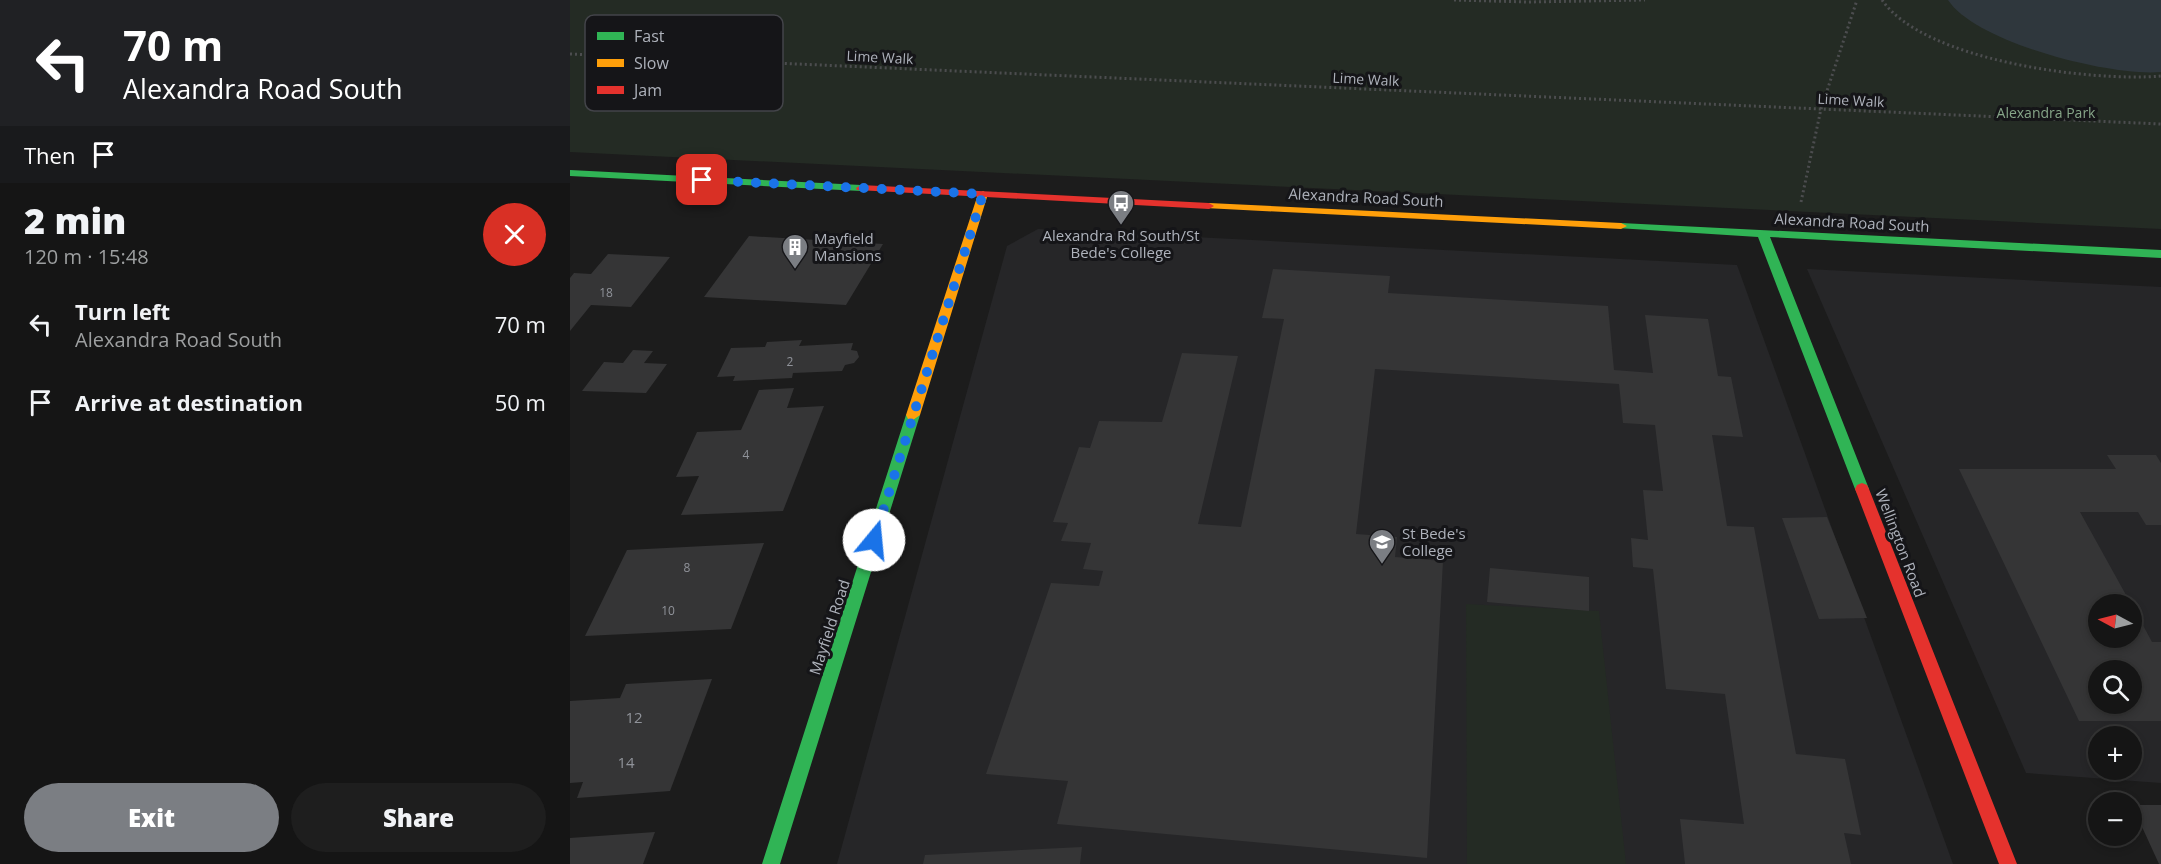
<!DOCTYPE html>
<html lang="en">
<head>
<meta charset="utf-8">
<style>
	body { margin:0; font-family:"Open Sans",sans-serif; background:#1e1e1e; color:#f1f3f6; height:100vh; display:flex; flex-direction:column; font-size:22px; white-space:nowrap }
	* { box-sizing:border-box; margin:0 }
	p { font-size:20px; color:#9d9fa0 }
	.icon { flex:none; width:33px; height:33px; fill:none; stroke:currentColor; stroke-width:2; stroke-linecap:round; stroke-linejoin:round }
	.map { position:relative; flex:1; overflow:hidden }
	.sheet { display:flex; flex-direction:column; background:#151515; width:570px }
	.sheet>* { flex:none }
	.top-card { background:#202124; color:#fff; overflow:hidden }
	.needle { width:39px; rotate:277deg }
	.buttons { position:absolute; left:1518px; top:594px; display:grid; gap:12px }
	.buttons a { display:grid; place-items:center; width:54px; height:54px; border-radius:50%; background:#151515; box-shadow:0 3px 9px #0003,0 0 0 2px #343434; font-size:30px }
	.pin { position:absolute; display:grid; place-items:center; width:51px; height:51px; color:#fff; margin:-26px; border-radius:12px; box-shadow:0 3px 9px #0006 }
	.me { position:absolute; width:66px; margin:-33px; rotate:17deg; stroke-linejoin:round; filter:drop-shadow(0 0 4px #0008) }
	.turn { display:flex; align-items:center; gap:21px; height:126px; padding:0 24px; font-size:27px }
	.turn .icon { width:78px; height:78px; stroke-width:2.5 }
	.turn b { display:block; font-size:42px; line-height:51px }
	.then { display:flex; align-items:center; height:57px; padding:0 24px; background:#0003; gap:12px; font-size:22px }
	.round { display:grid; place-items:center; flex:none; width:63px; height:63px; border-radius:32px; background:#1e1e1e }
	.head { display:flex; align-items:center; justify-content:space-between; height:102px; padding:0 24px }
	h1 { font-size:36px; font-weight:800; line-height:45px }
	.cta { display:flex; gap:12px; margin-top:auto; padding:12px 24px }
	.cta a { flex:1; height:69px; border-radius:36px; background:#7b7e83; color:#fff; font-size:24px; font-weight:800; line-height:69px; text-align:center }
	.cta a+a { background:#1e1e1e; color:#f1f3f6 }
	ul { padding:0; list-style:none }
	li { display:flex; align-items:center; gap:18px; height:78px; padding:0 24px }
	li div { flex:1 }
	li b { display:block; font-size:22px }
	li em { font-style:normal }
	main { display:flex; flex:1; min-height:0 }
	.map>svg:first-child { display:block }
	.built { fill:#262628; fill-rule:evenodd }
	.green { fill:#242b24 }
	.water { fill:#2f373d }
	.building { fill:#353536; fill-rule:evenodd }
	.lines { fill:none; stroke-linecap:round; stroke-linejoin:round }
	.path { stroke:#4c4d4f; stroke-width:3; stroke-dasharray:2 3; stroke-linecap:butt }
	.fast { fill:#30b455; fill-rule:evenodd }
	.slow { fill:#ff9f0a; fill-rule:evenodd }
	.jam { fill:#e5322d; fill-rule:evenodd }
	.route { stroke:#1a73e8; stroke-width:10; stroke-dasharray:0 18 }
	.labels { text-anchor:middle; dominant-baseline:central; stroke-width:6; stroke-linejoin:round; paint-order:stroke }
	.number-label { font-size:12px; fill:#90939a }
	.far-street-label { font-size:14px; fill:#aeb2bb; stroke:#151518 }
	.far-park-label { font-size:14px; fill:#86a588; stroke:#151518 }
	.street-label { font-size:15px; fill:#aeb2bb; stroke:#151518 }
	.poi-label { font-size:15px; fill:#aeb2bb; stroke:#151518; text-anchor:start }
	.near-number-label { font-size:15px; fill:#90939a }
	.key { fill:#151518; stroke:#434449; stroke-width:1.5 }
	.key-label { font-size:16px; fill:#aeb2bb }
</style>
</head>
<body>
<main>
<section class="sheet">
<div class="top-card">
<div class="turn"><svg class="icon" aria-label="left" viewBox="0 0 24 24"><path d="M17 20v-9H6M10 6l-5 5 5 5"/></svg><div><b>70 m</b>Alexandra Road South</div></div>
<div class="then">Then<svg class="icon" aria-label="arrive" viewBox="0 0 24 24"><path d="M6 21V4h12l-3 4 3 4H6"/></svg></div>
</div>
<div class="head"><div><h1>2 min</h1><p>120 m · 15:48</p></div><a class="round" style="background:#d93025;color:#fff"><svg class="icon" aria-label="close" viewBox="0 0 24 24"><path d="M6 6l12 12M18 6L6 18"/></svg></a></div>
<ul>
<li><svg class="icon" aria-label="left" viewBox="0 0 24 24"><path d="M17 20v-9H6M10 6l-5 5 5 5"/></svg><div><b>Turn left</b><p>Alexandra Road South</p></div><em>70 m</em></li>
<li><svg class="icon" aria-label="arrive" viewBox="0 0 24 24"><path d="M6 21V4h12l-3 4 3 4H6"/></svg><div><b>Arrive at destination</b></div><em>50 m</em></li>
</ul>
<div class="cta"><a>Exit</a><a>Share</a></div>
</section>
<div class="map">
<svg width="1591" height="864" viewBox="0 0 1591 864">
	<rect width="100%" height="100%" fill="#1c1c1c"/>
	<path class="built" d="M 468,229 L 1167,265 L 1383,864 L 267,864 L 437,246 Z
		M 1237,269 L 1591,287 L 1591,783 L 1456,773 ZM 1528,604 L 1562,604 L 1562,638 L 1528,638 ZM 1528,670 L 1562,670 L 1562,704 L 1528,704 ZM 1528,736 L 1562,736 L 1562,770 L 1528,770 Z"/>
	<path class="green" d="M 0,0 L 1591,0 L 1591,229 L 0,152 Z
		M 896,604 L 1029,611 L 1056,864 L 897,864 Z"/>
	<path class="water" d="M 1378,0 L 1591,0 L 1591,72 C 1542,77 1406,43 1378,0 Z"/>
	<path class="building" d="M 179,236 L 313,244 L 276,305 L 134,297 Z
		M 38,254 L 100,257 L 61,307 L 21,305 L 0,331 L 0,278 L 4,273 L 21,274 Z
		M 703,269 L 820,276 L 818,293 L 1038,306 L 1044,370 L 1083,373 L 1075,315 L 1138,319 L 1148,376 L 1161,377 L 1173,437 L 1142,435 L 1157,526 L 1184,527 L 1226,754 L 1275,759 L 1291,835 L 1274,833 L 1281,864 L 1115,864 L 1110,819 L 1174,824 L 1155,694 L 1096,689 L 1083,569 L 1063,567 L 1061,538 L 1078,540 L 1073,490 L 1093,491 L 1085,425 L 1053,423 L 1049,384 L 805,369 L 786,534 L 827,537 L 825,557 L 873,561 L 857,858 L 487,824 L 498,781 L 416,774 L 481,583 L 529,586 L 533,571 L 513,569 L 521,543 L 491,541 L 498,523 L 483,522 L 509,447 L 520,448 L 529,421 L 592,422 L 612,353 L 668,356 L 628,524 L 671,527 L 714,319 L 692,318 Z
		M 232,340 L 229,346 L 283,343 L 281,350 L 287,351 L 289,357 L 284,363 L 275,365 L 272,371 L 223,373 L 222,378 L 163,381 L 165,376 L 147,377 L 161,348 L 195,347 L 197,342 Z
		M 63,350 L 83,351 L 74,363 L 97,364 L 76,393 L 12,391 L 34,362 L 53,363 Z
		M 224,388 L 217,408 L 254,406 L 213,511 L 111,515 L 129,476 L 106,477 L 127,432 L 171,430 L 189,390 Z
		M 1537,455 L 1586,455 L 1591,463 L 1591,525 L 1576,525 L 1568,512 L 1510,512 L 1561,604 L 1528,604 L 1528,638 L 1562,638 L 1562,605 L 1582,642 L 1591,642 L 1591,721 L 1509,721 L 1389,469 L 1546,469 ZM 1528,670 L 1562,670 L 1562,704 L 1528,704 Z
		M 1257,517 L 1297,618 L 1249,619 L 1212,518 Z
		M 194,543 L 161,629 L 15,636 L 57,550 Z
		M 920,568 L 1019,577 L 1019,611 L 917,602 Z
		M 142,679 L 100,791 L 7,798 L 13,782 L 0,783 L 0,701 L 50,698 L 56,684 Z
		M 1562,805 L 1591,805 L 1591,864 L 1589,864 Z
		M 85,832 L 73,864 L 0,864 L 0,838 Z
		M 512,847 L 510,864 L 353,864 L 355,855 Z"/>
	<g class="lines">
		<path class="path" d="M 884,0 L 958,2 L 1075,0
			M 1312,0 C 1354,61 1521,82 1591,76
			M 0,54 L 1591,124
			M 1231,202 L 1251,109 L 1287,0"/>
		<path class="fast" d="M 0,170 L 291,185 L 296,188 L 291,191 L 0,176 Z
			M 1051,223 L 1591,250 L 1591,258 L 1200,237 L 1299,489 L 1297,493 L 1287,493 L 1285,489 L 1188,237 L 1047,228 L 1047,224 Z
			M 343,410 L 350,415 L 210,864 L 192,864 L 336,415 Z"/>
		<path class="slow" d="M 413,191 L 418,194 L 350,415 L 343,420 L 338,419 L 336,415 L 408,194 Z
			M 639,203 L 1051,223 L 1057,226 L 1051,229 L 635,208 L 635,204 Z"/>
		<path class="jam" d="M 291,185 L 639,203 L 644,206 L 639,209 L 287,190 L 286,188 Z
			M 1292,483 L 1297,485 L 1299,489 L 1447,864 L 1429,864 L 1285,489 L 1287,485 Z"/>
	</g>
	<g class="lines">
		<path class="route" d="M 132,180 L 413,194 L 304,540"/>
	</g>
	<defs>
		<g id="bus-pin" transform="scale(1.35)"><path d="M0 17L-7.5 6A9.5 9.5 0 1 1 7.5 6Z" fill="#7b7e83" stroke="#151518"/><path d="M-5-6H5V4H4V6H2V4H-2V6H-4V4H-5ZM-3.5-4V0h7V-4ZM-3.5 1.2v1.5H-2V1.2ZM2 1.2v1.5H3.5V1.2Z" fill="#fff"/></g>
		<g id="building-pin" transform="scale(1.35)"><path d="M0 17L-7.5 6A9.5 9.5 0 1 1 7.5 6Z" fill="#7b7e83" stroke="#151518"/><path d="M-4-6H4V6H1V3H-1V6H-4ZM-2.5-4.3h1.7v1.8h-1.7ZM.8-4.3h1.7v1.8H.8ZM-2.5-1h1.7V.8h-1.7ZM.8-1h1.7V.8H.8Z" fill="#fff"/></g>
		<g id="school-pin" transform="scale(1.35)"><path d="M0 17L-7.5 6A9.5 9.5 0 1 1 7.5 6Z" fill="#7b7e83" stroke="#151518"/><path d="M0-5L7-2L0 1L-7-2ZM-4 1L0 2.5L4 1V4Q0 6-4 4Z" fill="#fff"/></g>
	</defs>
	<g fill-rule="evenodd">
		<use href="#bus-pin" x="551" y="203"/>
		<use href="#building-pin" x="225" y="247"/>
		<use href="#school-pin" x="812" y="542"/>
	</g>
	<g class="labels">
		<g class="number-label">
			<text x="36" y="292">18</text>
			<text x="220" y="361">2</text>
			<text x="176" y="454">4</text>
			<text x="117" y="567">8</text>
			<text x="98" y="610">10</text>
		</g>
		<g class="far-street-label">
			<text transform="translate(310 57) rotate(3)">Lime Walk</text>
			<text transform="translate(796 79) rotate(3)">Lime Walk</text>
			<text transform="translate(1281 100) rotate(3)">Lime Walk</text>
		</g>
		<g class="far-park-label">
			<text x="1476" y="112">Alexandra Park</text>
		</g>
		<g class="street-label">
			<text transform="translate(796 197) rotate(3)">Alexandra Road South</text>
			<text transform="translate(1282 222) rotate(3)">Alexandra Road South</text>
			<text transform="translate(1331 543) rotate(69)">Wellington Road</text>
			<text transform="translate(259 627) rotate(-72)">Mayfield Road</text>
		</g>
		<g class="poi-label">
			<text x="551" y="235" text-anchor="middle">Alexandra Rd South/St<tspan x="551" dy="17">Bede's College</tspan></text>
			<text x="244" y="238">Mayfield<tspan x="244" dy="17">Mansions</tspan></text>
			<text x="832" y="533">St Bede's<tspan x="832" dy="17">College</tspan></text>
		</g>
		<g class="near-number-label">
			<text x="64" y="717">12</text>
			<text x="56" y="762">14</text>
		</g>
	</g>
	<rect x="15" y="15" width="198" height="96" rx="9" class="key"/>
	<rect x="27" y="32" width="27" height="8" fill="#30b455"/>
	<rect x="27" y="59" width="27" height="8" fill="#ff9f0a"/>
	<rect x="27" y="86" width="27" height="8" fill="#e5322d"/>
	<g class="key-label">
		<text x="64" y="42">Fast</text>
		<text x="64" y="69">Slow</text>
		<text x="64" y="96">Jam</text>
	</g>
</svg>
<div class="buttons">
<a><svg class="needle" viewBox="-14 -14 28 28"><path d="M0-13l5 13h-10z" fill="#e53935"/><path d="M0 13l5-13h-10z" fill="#9d9fa0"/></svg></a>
<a><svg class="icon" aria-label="search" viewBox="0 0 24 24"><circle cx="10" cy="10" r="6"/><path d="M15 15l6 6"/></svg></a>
<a>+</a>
<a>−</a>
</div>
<div class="pin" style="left:132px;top:180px;background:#d93025"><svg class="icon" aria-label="arrive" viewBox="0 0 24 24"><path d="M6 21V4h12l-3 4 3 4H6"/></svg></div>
<svg class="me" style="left:304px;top:540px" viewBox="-20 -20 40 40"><circle r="19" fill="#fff"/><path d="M0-13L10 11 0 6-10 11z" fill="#1a73e8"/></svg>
</div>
</main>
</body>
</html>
